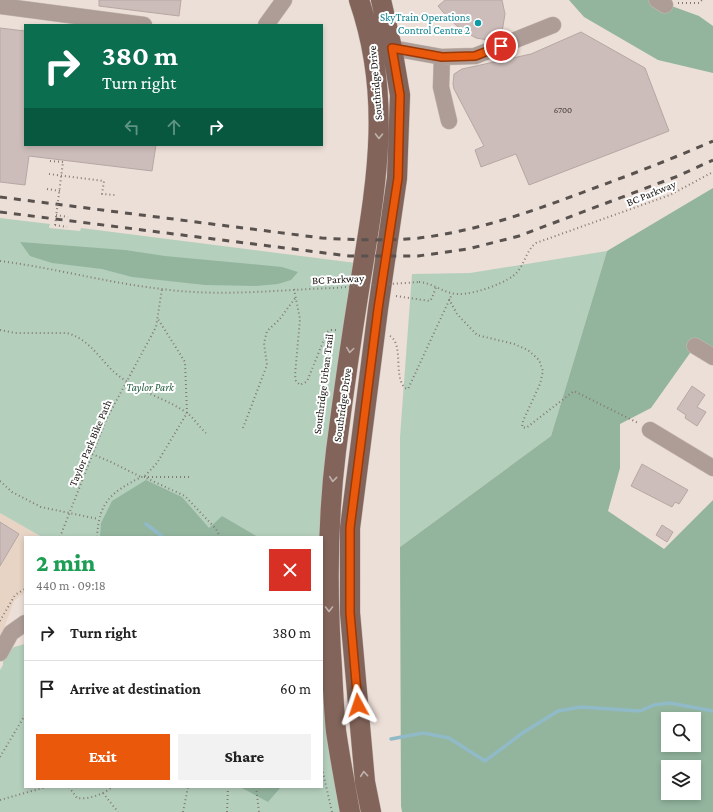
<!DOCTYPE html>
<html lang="en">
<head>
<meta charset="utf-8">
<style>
	body { margin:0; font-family:"Crimson Pro",serif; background:#f2f2f2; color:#222; height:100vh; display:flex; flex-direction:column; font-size:15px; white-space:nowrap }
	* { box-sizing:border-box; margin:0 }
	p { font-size:13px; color:#767676 }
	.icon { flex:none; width:22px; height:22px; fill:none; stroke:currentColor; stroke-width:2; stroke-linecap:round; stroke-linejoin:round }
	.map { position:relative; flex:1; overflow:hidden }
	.details { position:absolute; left:24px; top:536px; width:299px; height:252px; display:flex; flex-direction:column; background:#fff; border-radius:0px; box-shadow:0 2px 6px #0003 }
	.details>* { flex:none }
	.banner { position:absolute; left:24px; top:24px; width:299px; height:122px; border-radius:0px; box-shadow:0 2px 6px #0003; background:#0b6e4f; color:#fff; overflow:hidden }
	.tools { position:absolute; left:661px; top:712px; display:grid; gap:8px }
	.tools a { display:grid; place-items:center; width:40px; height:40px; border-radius:0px; background:#fff; box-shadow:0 2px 6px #0003; font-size:20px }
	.pin { position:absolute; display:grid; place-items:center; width:34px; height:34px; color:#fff; margin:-17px; border:2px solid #fff; border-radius:50%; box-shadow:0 1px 4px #0007 }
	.me { position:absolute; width:44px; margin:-22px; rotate:355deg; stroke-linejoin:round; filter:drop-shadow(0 0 3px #0008) }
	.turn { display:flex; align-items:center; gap:14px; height:84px; padding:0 12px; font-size:18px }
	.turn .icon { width:52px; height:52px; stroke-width:2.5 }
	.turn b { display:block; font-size:28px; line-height:34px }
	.lanes { display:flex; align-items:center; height:38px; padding:0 12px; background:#0003; justify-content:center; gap:20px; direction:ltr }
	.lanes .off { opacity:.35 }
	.round { display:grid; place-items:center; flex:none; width:42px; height:42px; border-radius:0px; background:#f2f2f2 }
	.summary { display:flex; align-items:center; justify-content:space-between; height:68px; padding:0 12px }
	h1 { font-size:24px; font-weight:800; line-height:30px; color:#1e9e55 }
	.action { display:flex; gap:8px; margin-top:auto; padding:8px 12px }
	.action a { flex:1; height:46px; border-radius:0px; background:#ea580c; color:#fff; font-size:16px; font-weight:800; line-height:46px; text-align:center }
	.action a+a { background:#f2f2f2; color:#222 }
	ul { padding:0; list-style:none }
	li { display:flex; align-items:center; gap:12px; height:56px; padding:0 12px; border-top:1px solid #e0e0e0 }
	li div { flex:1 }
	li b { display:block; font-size:15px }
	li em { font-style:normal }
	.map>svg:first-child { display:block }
	.education { fill:#e7d4c5 }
	.green { fill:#b5cfbd }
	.forest { fill:#93b59e; fill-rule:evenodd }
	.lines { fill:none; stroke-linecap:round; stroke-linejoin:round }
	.stream { stroke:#90bac7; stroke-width:3.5 }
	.building { fill:#cdbdba; stroke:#b6a7a4 }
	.minor-casing { stroke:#c6bab3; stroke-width:17 }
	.major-casing { stroke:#c6bab3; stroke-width:21 }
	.path { stroke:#827a74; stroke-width:2; stroke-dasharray:1 3; stroke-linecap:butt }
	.minor { stroke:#ae9d97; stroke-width:16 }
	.major { stroke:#82645a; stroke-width:20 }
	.rail { stroke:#59524e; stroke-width:3; stroke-dasharray:7 7; stroke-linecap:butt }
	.path-bridge { stroke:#827a74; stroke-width:2; stroke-dasharray:1 3; stroke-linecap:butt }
	.oneway { stroke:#c0b2ac }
	.route-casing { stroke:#983908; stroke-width:10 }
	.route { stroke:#ea580c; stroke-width:7 }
	.culture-dot { fill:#0f9aa8; stroke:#fff; stroke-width:1.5 }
	.labels { text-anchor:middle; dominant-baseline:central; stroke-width:4; stroke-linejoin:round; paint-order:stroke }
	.number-label { font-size:9px; fill:#443e3a }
	.culture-label { font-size:11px; fill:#0d838f; stroke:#fff; text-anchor:end }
	.street-label { font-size:11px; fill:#171310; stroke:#fff }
	.park-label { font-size:11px; font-style:italic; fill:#20593a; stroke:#fff }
</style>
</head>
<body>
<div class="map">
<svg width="713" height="812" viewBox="0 0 713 812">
	<rect width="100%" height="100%" fill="#ecdfd7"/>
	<path class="education" d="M 0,513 L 42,537 L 25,537 L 24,593 L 14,601 L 0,639 Z"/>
	<path class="green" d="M 0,218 L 50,224 L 49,228 L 80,231 L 81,228 L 356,263 L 322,537 L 42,537 L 0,513 Z
		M 607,251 L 551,436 L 400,547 L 400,437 L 412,274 L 470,273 Z
		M 322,636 L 342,812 L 0,812 L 0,670 L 3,665 L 3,657 L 14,647 L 25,644 L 25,787 L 322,787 Z"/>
	<path class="forest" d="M 569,0 L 655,0 L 699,16 L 713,26 L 713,73 L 658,60 L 584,17 Z
		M 713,188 L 713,353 L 695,346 L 651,408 L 620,424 L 620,468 L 608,511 L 664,549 L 713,500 L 713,812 L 402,812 L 401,806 L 400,547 L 551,436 L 607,251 ZM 668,719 L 694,719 L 694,745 L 668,745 ZM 668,767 L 694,767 L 694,793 L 668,793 Z
		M 20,242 L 125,250 L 165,256 L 282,267 L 298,272 L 291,280 L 278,284 L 256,286 L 205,285 L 132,277 L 102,269 L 52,263 L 30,256 Z
		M 146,480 L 182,497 L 209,528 L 222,516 L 258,537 L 100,537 L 101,523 L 112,501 Z
		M 240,787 L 281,787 L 268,802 Z"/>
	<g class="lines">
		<path class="stream" d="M 146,524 L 163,537
			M 391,739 L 423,733 L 449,738 L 485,761 L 524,732 L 558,711 L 581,707 L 640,711 L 654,705 L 670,703 L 713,711"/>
	</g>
	<path class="building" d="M 99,0 L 181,0 L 179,16 L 99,6 Z
		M 445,0 L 502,0 L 505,14 L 502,32 L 497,37 L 488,40 L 476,38 L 462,30 L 449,19 L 438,6 Z
		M 0,28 L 25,31 L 25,145 L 156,145 L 152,171 L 29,156 L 25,185 L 0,182 Z
		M 581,32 L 645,68 L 669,131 L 529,185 L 516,154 L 481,167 L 475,150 L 484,146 L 454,89 L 453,84 L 454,74 L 462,69 L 531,54 Z
		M 692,386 L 705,395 L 697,407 L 706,412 L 697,426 L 685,418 L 686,415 L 677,409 Z
		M 642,464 L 688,490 L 679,504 L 675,502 L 672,507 L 631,486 Z
		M 0,522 L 19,534 L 0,566 Z
		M 662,525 L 673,532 L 667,542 L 656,535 Z"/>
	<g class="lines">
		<g class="minor-casing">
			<path id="minor" d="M 657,0 L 665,5
				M 0,6 L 144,25
				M 266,25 L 284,0
				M 392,48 L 442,57 L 475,56 L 553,25
				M 442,57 L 441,87 L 449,121
				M 695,346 L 713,357
				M 650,430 L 713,468
				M 0,653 L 11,633 L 25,623"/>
		</g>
		<g class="major-casing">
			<path id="major" d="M 350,812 C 345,785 340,758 336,731 C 334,711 333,690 332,669 C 327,597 327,524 336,451 C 343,396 351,340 360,284 C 376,185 393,99 359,0
				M 371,812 L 365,782 L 350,613 L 350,528 L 378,309 L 397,178 L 400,95 L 392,48 L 381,0"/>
		</g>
		<path class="path" d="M 678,3 L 699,3 L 702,0
			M 50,161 L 63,162
			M 49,174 L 104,181 L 102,194 L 115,195
			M 47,189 L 60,191
			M 56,215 L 68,217
			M 55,225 L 67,227
			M 0,261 C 55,268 108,283 162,289 C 220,297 276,290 333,288
			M 419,282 C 431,283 440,290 451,293 C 465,298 501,285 513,276 C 525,267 525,251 536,243 L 670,195 L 713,172
			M 294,289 L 300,319 L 295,375 L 296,381 L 300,385 L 306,382 L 308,379 L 327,332 L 331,330 L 338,330
			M 396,296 L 430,301 L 432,298 L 436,287
			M 449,299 L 457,314 L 477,335 L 514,344 L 528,350 L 539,360 L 543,371 L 540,384 L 523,421 L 522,427 L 526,428 L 574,391 L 638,423
			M 0,330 L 15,333 L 67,333 C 89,339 99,358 114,372 C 137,392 164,397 187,413 C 194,418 199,427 206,433
			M 390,336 C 404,344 393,376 405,388 L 408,389 L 452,294
			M 243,428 L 267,365 L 264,343 L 267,331 L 279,320 L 296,297
			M 92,454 L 111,462 L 141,477
			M 189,477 L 144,477 L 185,496 L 216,529 L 220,537
			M 0,481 L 12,492 L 41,507 L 98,519
			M 60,537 L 106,420 L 156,327 L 162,289
			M 97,537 C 99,501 111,493 141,477 L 144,477 L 157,463 L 187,413 L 185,362 L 158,319
			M 0,621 L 15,595 L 25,589
			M 0,757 L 25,715
			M 322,768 L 332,812
			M 69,787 L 77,798 C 88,800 104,794 112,787
			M 256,787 L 259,812
			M 103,793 L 118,812
			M 0,800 L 46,787
			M 183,812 L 188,787
			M 227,812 L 228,787"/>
		<use href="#minor" class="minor"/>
		<use href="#major" class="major"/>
		<path class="rail" d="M 0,197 L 322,238 C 355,240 387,241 419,238 C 478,231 533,211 589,190 C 630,175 672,159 713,141
			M 0,212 L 349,256 L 418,256 L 468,249 L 519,236 L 678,176 L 713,160"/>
		<path class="path-bridge" d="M 55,225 L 63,162
			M 333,288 L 419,282"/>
	</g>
	<defs><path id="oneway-chevron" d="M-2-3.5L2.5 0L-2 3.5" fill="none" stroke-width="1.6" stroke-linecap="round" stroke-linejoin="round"/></defs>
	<g class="oneway">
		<use href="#oneway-chevron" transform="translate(379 136) rotate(91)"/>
		<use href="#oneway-chevron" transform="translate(350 350) rotate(98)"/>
		<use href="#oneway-chevron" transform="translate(333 479) rotate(96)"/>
		<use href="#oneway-chevron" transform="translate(329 609) rotate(90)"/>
		<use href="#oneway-chevron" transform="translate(364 774) rotate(-95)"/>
	</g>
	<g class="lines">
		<g class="route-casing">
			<path id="route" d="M 358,705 L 350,613 L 350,528 L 378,309 L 398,178 L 400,95 L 392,48 L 442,57 L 475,56 L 501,46"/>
		</g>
		<use href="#route" class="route"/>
	</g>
	<circle class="culture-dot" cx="478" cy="23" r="4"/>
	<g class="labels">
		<g class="number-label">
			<text x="563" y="110">6700</text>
		</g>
		<g class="culture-label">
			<text x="470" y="17">SkyTrain Operations<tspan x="470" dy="13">Control Centre 2</tspan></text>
		</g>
		<g class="street-label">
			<text transform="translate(375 83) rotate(-95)">Southridge Drive</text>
			<text transform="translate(651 193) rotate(-22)">BC Parkway</text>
			<text transform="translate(338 279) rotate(-3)">BC Parkway</text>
			<text transform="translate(323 384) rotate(-83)">Southridge Urban Trail</text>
			<text transform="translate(342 405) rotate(-82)">Southridge Drive</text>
			<text transform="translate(90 443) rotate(-67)">Taylor Park Bike Path</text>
		</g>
		<g class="park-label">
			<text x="150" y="387">Taylor Park</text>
		</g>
	</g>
</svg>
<div class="tools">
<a><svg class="icon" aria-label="search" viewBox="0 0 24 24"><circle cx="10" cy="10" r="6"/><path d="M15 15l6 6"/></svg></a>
<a><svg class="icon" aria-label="layers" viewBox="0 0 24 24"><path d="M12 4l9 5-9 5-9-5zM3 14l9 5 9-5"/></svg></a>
</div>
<div class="pin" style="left:501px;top:46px;background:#d93025"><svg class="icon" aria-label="arrive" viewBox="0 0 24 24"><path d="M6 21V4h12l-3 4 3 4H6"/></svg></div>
<svg class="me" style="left:358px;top:705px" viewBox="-20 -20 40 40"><path d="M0-17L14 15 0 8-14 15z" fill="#ea580c" stroke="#fff" stroke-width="4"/></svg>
<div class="banner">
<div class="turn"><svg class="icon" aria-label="right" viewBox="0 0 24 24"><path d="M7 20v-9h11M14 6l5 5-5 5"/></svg><div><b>380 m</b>Turn right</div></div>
<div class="lanes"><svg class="icon off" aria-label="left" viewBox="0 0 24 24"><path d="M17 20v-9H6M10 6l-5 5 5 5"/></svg><svg class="icon off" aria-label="ahead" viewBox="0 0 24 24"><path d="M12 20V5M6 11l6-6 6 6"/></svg><svg class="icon" aria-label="right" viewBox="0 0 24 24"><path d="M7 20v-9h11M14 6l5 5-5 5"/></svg></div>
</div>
<section class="details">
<div class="summary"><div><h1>2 min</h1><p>440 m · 09:18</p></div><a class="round" style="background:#d93025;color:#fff"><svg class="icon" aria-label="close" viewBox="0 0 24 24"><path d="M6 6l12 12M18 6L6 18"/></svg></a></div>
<ul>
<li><svg class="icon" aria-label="right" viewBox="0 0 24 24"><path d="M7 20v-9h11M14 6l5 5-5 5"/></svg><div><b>Turn right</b></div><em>380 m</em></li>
<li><svg class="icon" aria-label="arrive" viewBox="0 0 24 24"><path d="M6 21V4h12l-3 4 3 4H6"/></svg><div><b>Arrive at destination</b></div><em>60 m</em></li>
</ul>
<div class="action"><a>Exit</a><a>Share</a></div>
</section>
</div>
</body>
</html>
